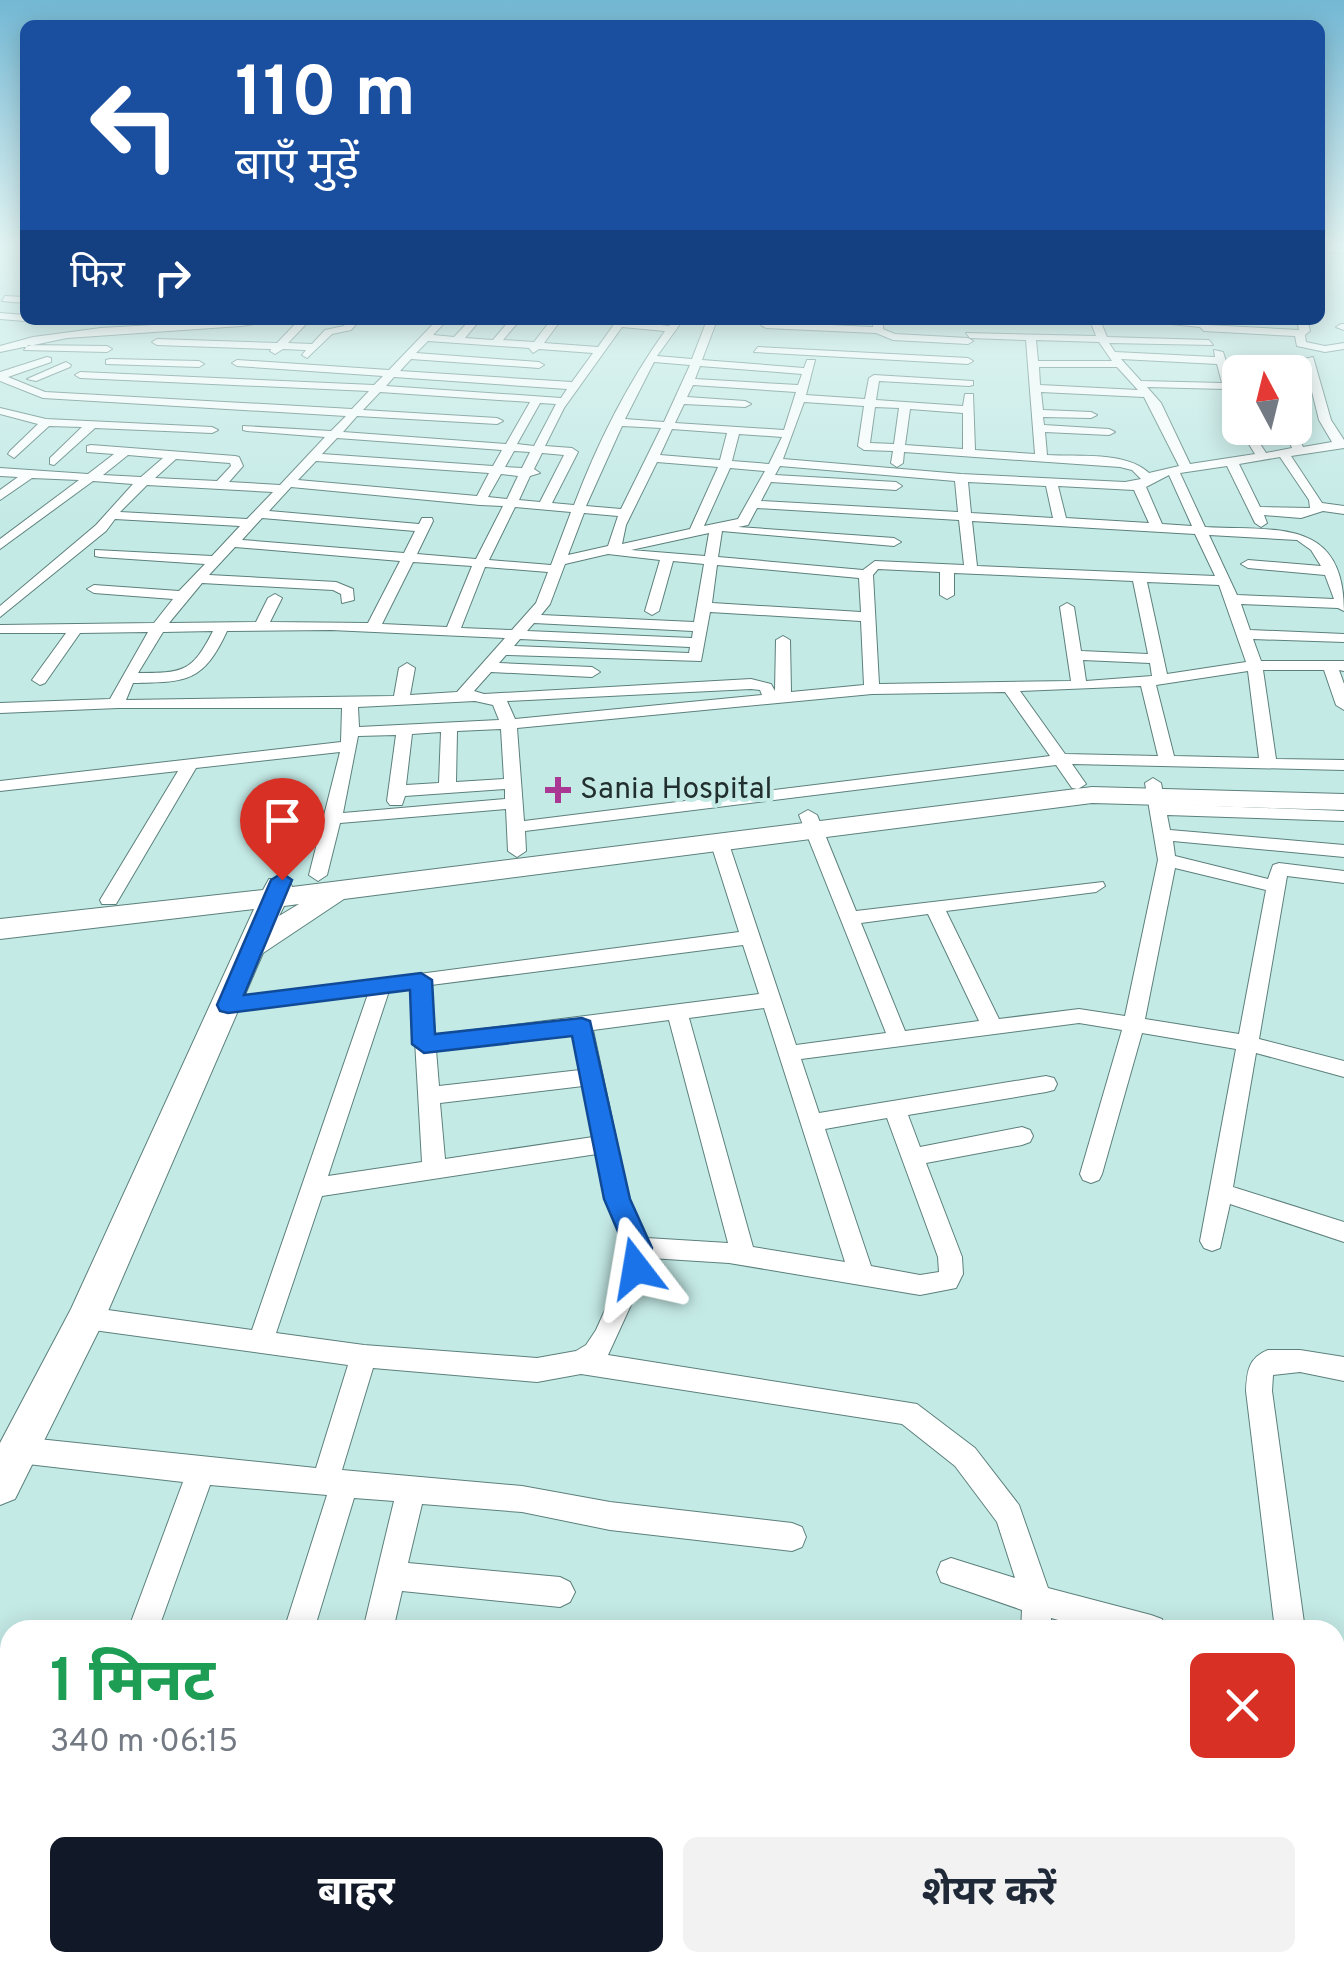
<!DOCTYPE html>
<html lang="hi">
<head>
<meta charset="utf-8">
<style>
	body { margin:0; font-family:Overpass,"Noto Sans Devanagari",sans-serif; background:#f2f2f3; color:#1f2937; height:100vh; display:flex; flex-direction:column; font-size:38px; white-space:nowrap }
	* { box-sizing:border-box; margin:0 }
	p { font-size:32px; color:#747a83 }
	.icon { flex:none; width:55px; height:55px; fill:none; stroke:currentColor; stroke-width:2; stroke-linecap:round; stroke-linejoin:round }
	.map { position:relative; flex:1; overflow:hidden }
	.panel { position:absolute; left:0px; top:1620px; width:1345px; height:352px; display:flex; flex-direction:column; background:#fff; border-radius:30px 30px 0 0; box-shadow:0 5px 25px #0003 }
	.panel>* { flex:none }
	.banner { position:absolute; left:20px; top:20px; width:1305px; height:305px; border-radius:15px; box-shadow:0 5px 25px #0003; background:#1a4fa0; color:#fff; overflow:hidden }
	.needle { width:65px; rotate:353deg }
	.buttons { position:absolute; left:1222px; top:355px; display:grid; gap:20px }
	.buttons a { display:grid; place-items:center; width:90px; height:90px; border-radius:15px; background:#fff; box-shadow:0 5px 25px #0003; font-size:50px }
	.pin { position:absolute; display:grid; place-items:center; width:85px; height:85px; color:#fff; margin:-102px -42px; border-radius:50% 50% 50% 0; rotate:-45deg; box-shadow:0 0 10px #0007 }
	.pin .icon { rotate:45deg }
	.me { position:absolute; width:110px; margin:-55px; rotate:346deg; stroke-linejoin:round; filter:drop-shadow(0 0 8px #0008) }
	.turn { display:flex; align-items:center; gap:35px; height:210px; padding:0 50px; font-size:45px }
	.turn .icon { width:130px; height:130px; stroke-width:2.5 }
	.turn b { display:block; font-size:70px; line-height:85px }
	.then { display:flex; align-items:center; height:95px; padding:0 50px; background:#0003; gap:20px; font-size:38px }
	.round { display:grid; place-items:center; flex:none; width:105px; height:105px; border-radius:15px; background:#f2f2f3 }
	.head { display:flex; align-items:center; justify-content:space-between; height:170px; padding:0 50px }
	h1 { font-size:60px; font-weight:700; line-height:75px; color:#1e9e55 }
	.primary-button { display:flex; gap:20px; margin-top:auto; padding:20px 50px }
	.primary-button a { flex:1; height:115px; border-radius:15px; background:#111827; color:#fff; font-size:40px; font-weight:700; line-height:115px; text-align:center }
	.primary-button a+a { background:#f2f2f3; color:#1f2937 }
	.map>svg:first-child { display:block }
	.lines { fill:none; stroke-linecap:round; stroke-linejoin:round }
	.street-casing { stroke:#5c807c; stroke-width:2 }
	.secondary-casing { stroke:#5c807c; stroke-width:2 }
	.street { fill:#fff; fill-rule:evenodd }
	.secondary { fill:#fff; fill-rule:evenodd }
	.route { fill:#1a73e8; stroke:#114b97; stroke-width:2.5 }
	.poi-dot { fill:#aa3893; stroke:#c4eae6; stroke-width:4 }
	.labels { text-anchor:middle; dominant-baseline:central; stroke-width:8; stroke-linejoin:round; paint-order:stroke }
	.poi-label { font-size:30px; fill:#212f2e; stroke:#c4eae6; text-anchor:start }
</style>
</head>
<body>
<div class="map">
<svg width="1344" height="1971" viewBox="0 0 1344 1971">
	<rect width="100%" height="100%" fill="#c4eae6"/>
	<g class="lines">
		<g class="street-casing">
			<path id="street" d="M 1320,248 L 1344,248 L 1344,253 L 1320,251 Z
				M 5,296 L 25,297 L 25,303 L 2,301 Z
				M 0,313 L 25,315 L 25,320 L 29,320 L 25,321 L 0,319 Z
				M 241,320 L 280,320 L 241,326 L 67,338 L 0,352 L 0,346 L 33,337 L 101,328 Z
				M 299,320 L 310,320 L 288,343 L 312,344 L 325,330 L 344,326 L 349,320 L 360,320 L 351,330 L 332,334 L 307,358 L 302,355 L 306,350 L 283,349 L 275,354 L 270,351 L 271,349 L 157,345 L 152,342 L 157,339 L 277,343 Z
				M 437,320 L 447,320 L 433,335 L 454,337 L 470,320 L 480,320 L 465,338 L 493,340 L 510,320 L 520,320 L 503,340 L 534,342 L 551,320 L 561,320 L 544,343 L 598,347 L 617,320 L 669,326 L 673,320 L 683,320 L 657,356 L 692,359 L 707,320 L 717,320 L 702,360 L 804,368 L 807,360 L 815,360 L 806,395 L 865,399 L 869,378 L 874,375 L 973,381 L 973,385 L 969,386 L 879,381 L 876,400 L 963,406 L 965,394 L 973,394 L 975,450 L 1035,454 L 1026,340 L 970,338 L 966,333 L 1096,336 L 1090,320 L 1100,320 L 1107,337 L 1209,340 L 1213,345 L 1109,343 L 1115,352 L 1215,357 L 1214,350 L 1223,352 L 1240,403 L 1240,423 L 1234,420 L 1225,389 L 1147,387 L 1161,403 L 1190,464 L 1255,454 L 1239,428 L 1240,427 L 1250,428 L 1266,453 L 1292,448 L 1284,428 L 1294,428 L 1303,447 L 1332,442 L 1319,420 L 1304,359 L 1313,357 L 1331,420 L 1344,440 L 1344,448 L 1291,456 L 1322,503 L 1344,506 L 1344,514 L 1323,511 L 1301,518 L 1264,515 L 1267,523 L 1261,527 L 1255,523 L 1227,466 L 1180,473 L 1205,527 C 1275,531 1344,517 1344,611 L 1338,608 L 1241,604 L 1250,630 L 1344,634 L 1344,642 L 1253,639 L 1261,661 L 1344,661 L 1344,671 L 1339,670 L 1344,684 L 1344,710 L 1336,705 L 1324,670 L 1263,670 L 1276,759 L 1344,760 L 1344,770 L 1072,764 L 1086,784 L 1078,789 L 1072,788 L 1056,765 L 525,831 L 526,851 L 517,857 L 508,851 L 506,809 L 340,823 L 327,875 L 318,881 L 309,875 L 340,752 L 196,768 L 116,904 L 102,904 L 100,900 L 178,771 L 0,791 L 0,781 L 341,742 L 342,708 L 118,708 L 0,713 L 0,703 L 110,699 L 148,632 L 80,633 L 45,683 L 40,685 L 32,680 L 66,633 L 0,633 L 0,625 L 154,623 L 173,599 L 94,593 L 87,589 L 94,585 L 179,591 L 205,564 L 100,557 L 95,556 L 95,550 L 212,556 L 240,526 L 115,519 L 106,531 L 0,617 L 0,606 L 96,525 L 133,484 L 93,481 L 0,549 L 0,539 L 79,480 L 32,478 L 0,500 L 0,490 L 18,477 L 0,476 L 0,468 L 88,474 L 114,454 L 87,452 L 87,446 L 91,445 L 235,456 L 239,457 L 243,466 L 229,482 L 280,485 L 325,437 L 247,431 L 243,430 L 243,426 L 331,431 L 346,416 L 43,398 L 0,381 L 0,372 L 47,357 L 51,358 L 51,362 L 8,377 L 45,392 L 352,409 L 369,391 L 80,378 L 75,375 L 80,372 L 374,385 L 383,376 L 237,366 L 232,363 L 237,360 L 389,370 ZM 622,327 L 665,331 C 627,384 597,444 574,505 L 552,503 L 578,452 L 572,448 L 545,446 L 564,408 ZM 1036,340 L 1099,342 L 1112,361 L 1038,361 ZM 428,341 L 529,348 L 533,353 L 539,349 L 593,353 L 572,382 L 400,371 L 411,359 L 539,368 L 544,365 L 539,362 L 416,353 ZM 1121,359 L 1217,364 L 1222,383 L 1141,381 ZM 654,362 L 690,365 L 664,422 L 625,419 ZM 700,366 L 802,374 L 798,385 L 695,379 ZM 1039,367 L 1117,367 L 1138,390 L 1040,385 ZM 394,377 L 567,389 L 561,398 L 386,386 ZM 693,385 L 796,392 L 784,430 L 675,423 L 684,404 L 745,407 L 751,404 L 745,401 L 687,397 ZM 380,392 L 530,402 L 506,444 L 343,432 L 357,416 L 497,424 L 503,421 L 497,418 L 363,410 ZM 1041,392 L 1144,397 L 1179,466 L 1149,473 C 1126,451 1078,457 1047,455 L 1045,432 L 1109,435 L 1115,432 L 1109,429 L 1044,425 L 1043,417 L 1091,418 L 1097,415 L 1091,412 L 1043,410 ZM 804,402 L 864,406 L 858,446 L 864,450 L 893,451 L 891,463 L 897,467 L 903,463 L 904,452 L 1120,467 L 1132,470 L 1141,479 L 1125,482 L 961,474 L 783,459 ZM 540,403 L 556,404 L 534,446 L 517,444 ZM 875,407 L 899,408 L 894,444 L 870,443 ZM 910,409 L 963,413 L 963,449 L 905,445 ZM 622,426 L 661,428 L 621,509 L 586,506 ZM 672,429 L 727,433 L 720,460 L 660,455 ZM 739,434 L 782,437 L 769,464 L 732,461 ZM 337,438 L 502,450 L 493,466 L 322,454 ZM 514,451 L 530,452 L 522,468 L 505,467 ZM 542,453 L 564,455 L 540,502 L 519,500 L 530,476 L 540,473 L 534,469 ZM 128,455 L 163,458 L 141,477 L 103,475 ZM 1280,457 L 1309,500 L 1310,508 L 1260,507 L 1239,464 ZM 176,459 L 230,463 L 231,466 L 217,481 L 155,478 ZM 316,461 L 489,473 L 477,496 L 298,480 ZM 657,462 L 718,467 L 690,529 L 622,544 L 626,525 ZM 780,466 L 955,481 L 958,512 L 761,501 L 771,482 L 896,490 L 902,486 L 896,482 L 775,475 ZM 730,468 L 765,471 L 738,519 L 704,526 ZM 501,474 L 518,476 L 507,499 L 488,497 ZM 1169,475 L 1192,526 L 1162,524 L 1146,487 ZM 968,482 L 1046,486 L 1053,518 L 971,513 ZM 147,485 L 273,492 L 247,519 L 120,512 ZM 1058,486 L 1134,490 L 1149,523 L 1066,518 ZM 291,487 L 480,505 L 503,506 L 476,559 L 417,554 L 433,521 L 432,518 L 422,518 L 419,524 L 269,511 ZM 515,507 L 571,512 L 551,565 L 489,560 ZM 757,508 L 959,520 L 964,565 L 875,561 L 863,570 L 718,557 L 722,531 L 894,546 L 901,542 L 894,538 L 738,527 L 748,525 ZM 584,513 L 618,516 L 608,546 L 568,555 ZM 262,518 L 415,531 L 404,553 L 242,540 ZM 972,521 L 1195,534 L 1215,576 L 977,566 ZM 709,533 L 705,556 L 631,550 ZM 1209,535 L 1297,540 L 1311,550 L 1321,566 L 1248,560 L 1241,564 L 1248,568 L 1325,575 L 1334,599 L 1237,595 ZM 235,547 L 400,561 L 368,623 L 270,622 L 282,598 L 275,594 L 268,598 L 256,622 L 169,623 L 202,583 L 333,590 L 341,594 L 342,603 L 354,600 L 353,589 L 336,582 L 209,575 ZM 608,554 L 660,560 L 645,611 L 652,615 L 659,611 L 673,561 L 704,564 L 694,622 L 541,615 L 550,604 L 565,564 ZM 413,562 L 472,566 L 447,627 L 382,624 ZM 717,565 L 859,578 L 861,612 L 712,603 ZM 485,567 L 548,572 L 536,603 L 512,630 L 461,628 ZM 878,569 L 940,572 L 940,595 L 947,599 L 954,595 L 954,573 L 1133,581 L 1148,654 L 1081,651 L 1074,607 L 1067,603 L 1060,607 L 1071,681 L 879,684 L 873,575 ZM 1147,582 L 1219,585 L 1246,662 L 1167,674 ZM 710,612 L 861,621 L 864,685 L 791,692 L 790,640 L 783,636 L 776,640 L 775,691 L 771,684 L 751,679 L 484,694 L 474,691 L 491,672 L 592,677 L 600,672 L 592,667 L 499,663 L 506,655 L 701,661 ZM 534,623 L 693,631 L 692,638 L 527,631 ZM 331,630 L 505,638 L 457,692 L 410,695 L 415,668 L 407,663 L 399,668 L 394,696 L 126,700 L 133,683 C 186,682 203,683 227,631 ZM 213,631 C 192,673 182,673 138,673 L 163,632 ZM 520,639 L 690,647 L 689,653 L 514,646 ZM 1083,660 L 1150,663 L 1152,676 L 1086,681 ZM 1248,671 L 1259,758 L 1174,756 L 1156,685 ZM 1141,686 L 1158,756 L 1065,754 L 1020,691 ZM 751,689 L 760,690 L 762,695 L 515,719 L 507,701 ZM 1005,692 L 1050,756 L 524,821 L 517,728 L 872,694 ZM 475,701 L 493,705 L 499,720 L 359,727 L 358,707 ZM 501,729 L 504,779 L 456,782 L 457,731 ZM 441,732 L 439,783 L 406,785 L 412,734 ZM 396,735 L 387,801 L 390,805 L 402,805 L 405,796 L 505,789 L 505,799 L 343,813 L 358,736 Z
				M 873,320 L 883,320 L 883,329 L 895,334 L 968,338 L 973,341 L 968,344 L 893,340 L 876,333 L 766,328 L 761,325 L 766,322 L 873,327 Z
				M 1132,320 L 1203,321 L 1207,325 L 1299,330 L 1297,320 L 1307,320 L 1310,331 L 1305,335 L 1306,342 L 1325,346 L 1344,343 L 1344,349 L 1325,352 L 1297,346 L 1295,336 L 1204,331 L 1200,327 Z
				M 1341,324 L 1344,324 L 1344,330 L 1336,327 Z
				M 28,345 L 107,346 L 112,349 L 107,352 L 24,350 Z
				M 758,347 L 968,358 L 973,361 L 968,364 L 754,352 Z
				M 110,359 L 199,361 L 204,364 L 199,367 L 106,364 L 106,360 Z
				M 66,362 L 71,365 L 70,367 L 36,381 L 27,379 Z
				M 1278,362 L 1282,363 L 1286,372 L 1276,372 L 1273,365 Z
				M 0,408 L 46,419 L 212,427 L 218,430 L 212,433 L 95,428 L 54,465 L 50,464 L 50,458 L 82,427 L 49,426 L 14,458 L 8,454 L 10,451 L 38,424 L 0,414 Z
				M 1153,778 L 1161,783 L 1165,804 L 1344,811 L 1344,821 L 1167,815 L 1170,830 L 1344,845 L 1344,857 L 1173,841 L 1175,856 L 1268,879 L 1273,865 L 1279,863 L 1344,871 L 1344,883 L 1287,876 L 1259,1039 L 1344,1061 L 1344,1077 L 1256,1053 L 1233,1187 L 1344,1222 L 1344,1242 L 1230,1204 L 1220,1248 L 1212,1251 L 1204,1248 L 1200,1241 L 1236,1049 L 1142,1033 L 1102,1174 L 1099,1180 L 1091,1183 L 1083,1180 L 1080,1174 L 1122,1030 L 1079,1023 L 801,1059 L 819,1113 L 1046,1076 L 1054,1078 L 1057,1084 L 1054,1090 L 1046,1092 L 908,1115 L 920,1147 L 1022,1127 L 1030,1130 L 1033,1136 L 1030,1142 L 1022,1145 L 926,1163 L 962,1257 L 963,1274 L 956,1288 L 920,1295 L 729,1263 L 650,1258 L 648,1268 L 608,1355 L 917,1404 L 975,1448 L 1019,1505 L 1048,1588 L 1151,1615 L 1162,1619 L 1166,1630 L 1095,1630 L 1051,1618 L 1051,1630 L 1021,1630 L 1022,1610 L 941,1582 L 937,1572 L 941,1562 L 951,1558 L 1015,1578 L 997,1522 L 955,1466 L 902,1424 L 581,1374 L 537,1382 L 373,1368 L 342,1470 L 522,1486 L 610,1502 L 792,1523 L 802,1527 L 806,1537 L 802,1547 L 792,1551 L 610,1530 L 522,1512 L 422,1504 L 408,1563 L 560,1577 L 570,1582 L 575,1592 L 570,1602 L 560,1607 L 402,1591 L 393,1630 L 363,1630 L 394,1501 L 354,1498 L 314,1630 L 284,1630 L 327,1495 L 210,1485 L 158,1630 L 128,1630 L 183,1482 L 19,1463 L 9,1459 L 5,1450 L 9,1441 L 19,1437 L 316,1468 L 348,1365 L 86,1329 L 77,1326 L 73,1318 L 77,1310 L 86,1307 L 252,1330 L 368,994 L 228,1012 L 221,1010 L 218,1005 L 221,1000 L 739,932 L 710,841 L 719,835 L 728,841 L 796,1045 L 886,1033 L 799,815 L 808,810 L 817,815 L 856,911 L 1103,882 L 1105,886 L 1096,892 L 946,911 L 999,1019 L 1079,1009 L 1125,1016 L 1158,860 L 1145,783 ZM 1175,868 L 1266,890 L 1239,1034 L 1145,1019 ZM 928,914 L 979,1021 L 905,1031 L 861,923 ZM 743,945 L 759,994 L 435,1035 L 431,985 ZM 412,988 L 422,1162 L 328,1176 L 389,991 ZM 764,1008 L 845,1262 L 753,1247 L 689,1018 ZM 669,1020 L 728,1243 L 647,1238 L 629,1199 L 593,1030 ZM 573,1033 L 580,1070 L 439,1086 L 436,1050 ZM 583,1086 L 593,1137 L 445,1159 L 440,1103 ZM 887,1118 L 938,1257 L 939,1272 L 920,1275 L 871,1266 L 825,1129 ZM 597,1154 L 605,1199 L 627,1247 L 624,1268 L 596,1330 L 586,1345 L 576,1351 L 537,1358 L 364,1345 L 276,1333 L 322,1196 Z
				M 1268,1350 L 1300,1350 L 1344,1357 L 1344,1381 L 1300,1372 L 1273,1375 L 1272,1391 L 1305,1630 L 1275,1630 L 1246,1391 C 1247,1372 1248,1358 1268,1350 Z
				M 1335,1650 L 1344,1652 L 1344,1682 L 1335,1680 Z
				M 1335,1922 L 1344,1923 L 1344,1957 L 1335,1956 Z
				M 10,1949 L 10,1962 L 37,1962 L 35,1971 L 0,1971 Z
				M 180,1962 L 215,1962 L 214,1971 L 178,1971 Z
				M 271,1962 L 306,1962 L 305,1971 L 269,1971 Z
				M 1023,1962 L 1057,1962 L 1058,1971 L 1022,1971 Z
				M 1252,1962 L 1286,1962 L 1288,1971 L 1252,1971 Z"/>
		</g>
		<g class="secondary-casing">
			<path id="secondary" d="M 1092,787 L 1344,794 L 1344,810 L 1092,803 L 344,899 L 263,953 L 105,1318 L 15,1499 L 0,1505 L 0,1443 L 71,1309 L 254,909 L 0,939 L 0,919 L 263,890 L 269,879 L 289,879 L 292,887 ZM 299,904 L 279,916 L 284,906 Z"/>
		</g>
		<use href="#street" class="street"/>
		<use href="#secondary" class="secondary"/>
	</g>
	<linearGradient id="sky" x2="0" y2="1"><stop stop-color="#73b8d4"/><stop offset="0.47" stop-color="#e4f6f4"/><stop offset="1" stop-color="#e4f6f4" stop-opacity="0"/></linearGradient>
	<rect width="1344" height="524" fill="url(#sky)"/>
	<path class="route" d="M 282,873 L 292,880 L 244,995 L 421,973 L 432,980 L 435,1034 L 582,1018 L 590,1021 L 630,1199 L 652,1248 L 646,1276 L 636,1279 L 626,1276 L 622,1268 L 625,1248 L 604,1199 L 572,1036 L 424,1053 L 412,1044 L 410,990 L 228,1013 L 220,1011 L 217,1005 L 271,880 Z"/>
	<path class="poi-dot" d="M553 775h10v10h10v10h-10v10h-10v-10h-10v-10h10z"/>
	<g class="labels">
		<g class="poi-label">
			<text x="580" y="790">Sania Hospital</text>
		</g>
	</g>
</svg>
<div class="buttons">
<a><svg class="needle" viewBox="-14 -14 28 28"><path d="M0-13l5 13h-10z" fill="#e53935"/><path d="M0 13l5-13h-10z" fill="#747a83"/></svg></a>
</div>
<div class="pin" style="left:282px;top:880px;background:#d93025"><svg class="icon" aria-label="arrive" viewBox="0 0 24 24"><path d="M6 21V4h12l-3 4 3 4H6"/></svg></div>
<svg class="me" style="left:636px;top:1268px" viewBox="-20 -20 40 40"><path d="M0-17L14 15 0 8-14 15z" fill="#1a73e8" stroke="#fff" stroke-width="4"/></svg>
<div class="banner">
<div class="turn"><svg class="icon" aria-label="left" viewBox="0 0 24 24"><path d="M17 20v-9H6M10 6l-5 5 5 5"/></svg><div><b>110 m</b>बाएँ मुड़ें</div></div>
<div class="then">फिर<svg class="icon" aria-label="right" viewBox="0 0 24 24"><path d="M7 20v-9h11M14 6l5 5-5 5"/></svg></div>
</div>
<section class="panel">
<div class="head"><div><h1>1 मिनट</h1><p>340 m · 06:15</p></div><a class="round" style="background:#d93025;color:#fff"><svg class="icon" aria-label="close" viewBox="0 0 24 24"><path d="M6 6l12 12M18 6L6 18"/></svg></a></div>
<div class="primary-button"><a>बाहर</a><a>शेयर करें</a></div>
</section>
</div>
</body>
</html>
